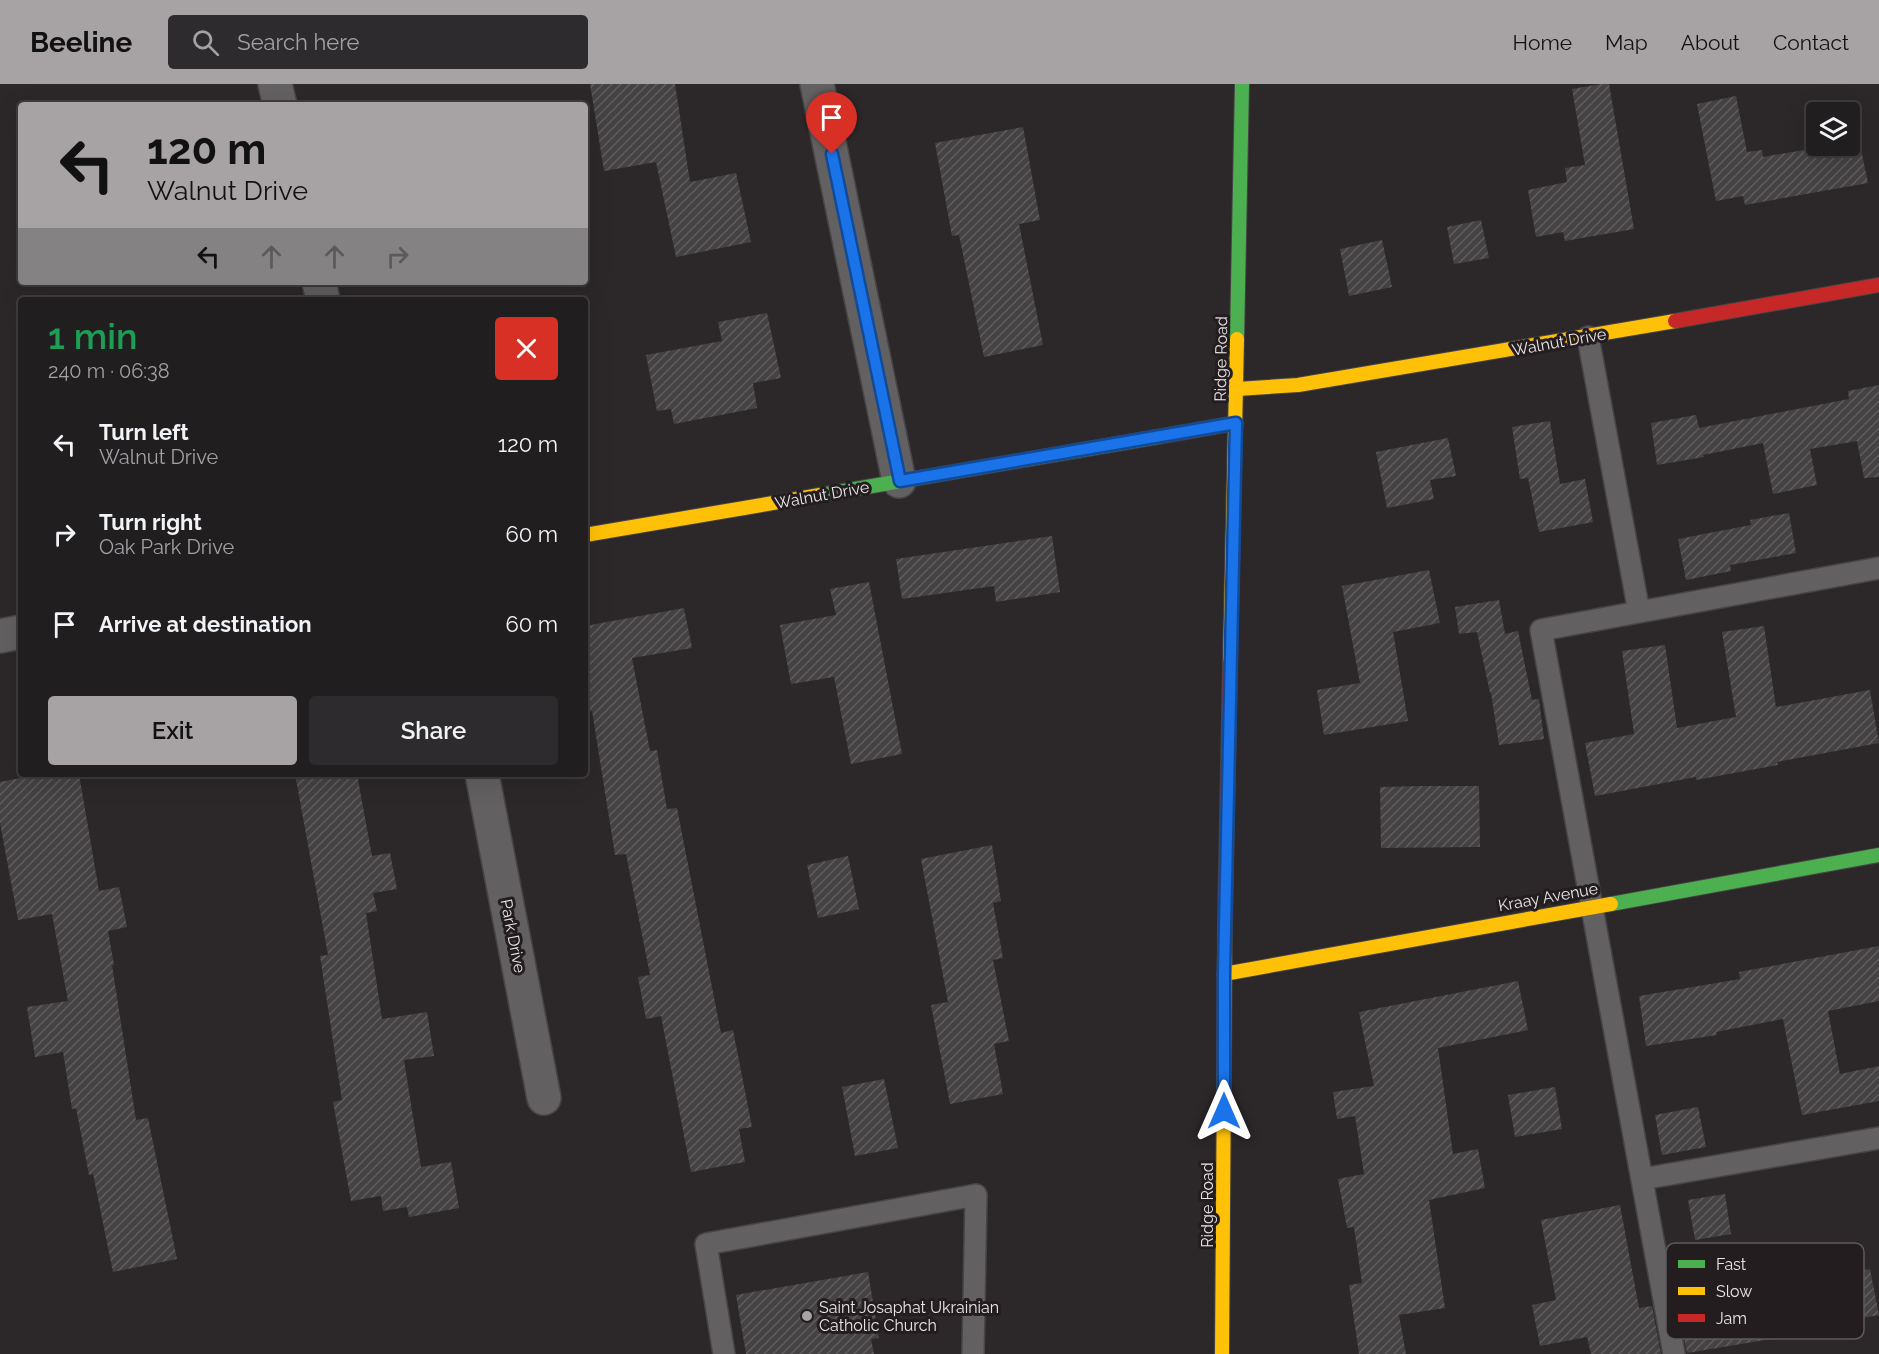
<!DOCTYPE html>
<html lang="en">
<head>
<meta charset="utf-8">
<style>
	body { margin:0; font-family:Raleway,sans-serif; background:#2d2b2d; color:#f1f3f6; height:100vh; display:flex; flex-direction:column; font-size:22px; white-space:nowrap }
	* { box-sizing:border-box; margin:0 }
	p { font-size:20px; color:#a2a2a5 }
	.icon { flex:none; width:33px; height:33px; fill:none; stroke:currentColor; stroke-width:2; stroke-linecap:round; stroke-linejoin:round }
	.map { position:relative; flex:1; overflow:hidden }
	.sheet { position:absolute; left:18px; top:213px; width:570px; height:480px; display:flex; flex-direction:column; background:#211e20; border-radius:6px; box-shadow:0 6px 24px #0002,0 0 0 2px #3e3c3e }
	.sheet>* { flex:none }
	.guide { position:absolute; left:18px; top:18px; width:570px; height:183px; border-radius:6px; box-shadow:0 6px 24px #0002,0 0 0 2px #3e3c3e; background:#a7a3a5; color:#111; overflow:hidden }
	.tools { position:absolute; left:1806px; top:18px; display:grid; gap:12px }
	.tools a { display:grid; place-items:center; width:54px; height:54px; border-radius:6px; background:#211e20; box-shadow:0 6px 24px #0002,0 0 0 2px #3e3c3e; font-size:30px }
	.pin { position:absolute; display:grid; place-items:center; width:51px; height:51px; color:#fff; margin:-62px -26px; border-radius:50% 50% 50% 0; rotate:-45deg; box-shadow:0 0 6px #0007 }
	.pin .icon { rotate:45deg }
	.me { position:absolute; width:66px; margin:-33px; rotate:0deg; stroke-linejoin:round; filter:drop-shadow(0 0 4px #0008) }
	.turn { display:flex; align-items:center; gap:21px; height:126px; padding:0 30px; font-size:27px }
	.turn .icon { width:78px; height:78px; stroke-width:2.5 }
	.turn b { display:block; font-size:42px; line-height:51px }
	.lanes { display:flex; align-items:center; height:57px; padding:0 30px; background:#0003; justify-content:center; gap:30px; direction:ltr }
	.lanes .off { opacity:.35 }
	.round { display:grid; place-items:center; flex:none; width:63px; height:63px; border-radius:6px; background:#2d2b2d }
	.headline { display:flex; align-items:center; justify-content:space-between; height:102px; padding:0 30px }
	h1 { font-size:36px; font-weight:600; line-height:45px; color:#1e9e55 }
	.cta { display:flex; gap:12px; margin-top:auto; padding:12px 30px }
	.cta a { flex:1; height:69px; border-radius:6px; background:#a7a3a5; color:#111; font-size:24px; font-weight:600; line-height:69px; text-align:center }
	.cta a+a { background:#2d2b2d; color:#f1f3f6 }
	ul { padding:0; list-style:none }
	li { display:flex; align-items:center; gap:18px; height:90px; padding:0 30px }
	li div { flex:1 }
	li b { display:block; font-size:22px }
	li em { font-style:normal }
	header { display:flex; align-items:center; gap:36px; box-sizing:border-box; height:84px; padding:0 30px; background:#a7a3a5; color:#111 }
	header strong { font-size:28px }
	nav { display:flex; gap:33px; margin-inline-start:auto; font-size:21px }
	.search { width:420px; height:54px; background:#2d2b2d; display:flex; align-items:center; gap:15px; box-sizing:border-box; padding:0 21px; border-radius:6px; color:#a2a2a5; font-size:22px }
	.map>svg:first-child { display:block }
	.building { fill:url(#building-hatch) }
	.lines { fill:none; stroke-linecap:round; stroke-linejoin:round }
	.lane-casing { stroke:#474445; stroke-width:24 }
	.street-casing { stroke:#474445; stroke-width:36 }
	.fast-casing { stroke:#474445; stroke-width:16 }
	.slow-casing { stroke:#474445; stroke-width:16 }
	.jam-casing { stroke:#474445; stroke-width:16 }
	.lane { stroke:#636061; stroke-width:21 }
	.street { stroke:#636061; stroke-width:33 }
	.fast { stroke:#4caf50; stroke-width:14 }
	.slow { stroke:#ffc107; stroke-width:14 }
	.jam { stroke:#c62828; stroke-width:14 }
	.route-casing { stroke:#114b97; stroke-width:15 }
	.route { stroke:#1a73e8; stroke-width:10 }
	.poi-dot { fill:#a7a3a5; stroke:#231d20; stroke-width:2 }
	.labels { text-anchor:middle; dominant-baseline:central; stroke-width:6; stroke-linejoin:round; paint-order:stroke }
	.street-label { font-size:16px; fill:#e9e5e7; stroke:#231d20 }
	.poi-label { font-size:16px; fill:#e9e5e7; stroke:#231d20; text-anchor:start }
	.key { fill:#231d20; stroke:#5e595c; stroke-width:1.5 }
	.key-label { font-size:16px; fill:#e9e5e7 }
</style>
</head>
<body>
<header>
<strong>Beeline</strong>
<div class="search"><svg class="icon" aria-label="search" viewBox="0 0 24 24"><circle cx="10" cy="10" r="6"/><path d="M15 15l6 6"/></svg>Search here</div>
<nav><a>Home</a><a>Map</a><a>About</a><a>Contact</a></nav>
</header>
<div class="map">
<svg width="1879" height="1270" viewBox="0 0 1879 1270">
	<defs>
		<pattern id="building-hatch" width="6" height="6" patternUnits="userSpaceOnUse" patternTransform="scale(1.5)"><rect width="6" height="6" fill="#454243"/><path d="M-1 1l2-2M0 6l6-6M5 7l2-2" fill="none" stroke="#605d5e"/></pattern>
	</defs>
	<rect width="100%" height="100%" fill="#2c282a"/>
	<path class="building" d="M 590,0 L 675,0 L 690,98 L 736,89 L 751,158 L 676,173 L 656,78 L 604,87 Z
		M 1601,0 L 1609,0 L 1634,145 L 1565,157 L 1563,148 L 1536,153 L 1528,106 L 1567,98 L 1565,84 L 1585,81 L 1572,5 Z
		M 1736,12 L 1747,68 L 1762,66 L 1763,73 L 1827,62 L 1850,62 L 1850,57 L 1859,56 L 1868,99 L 1745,121 L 1743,112 L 1716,117 L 1697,20 Z
		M 1023,43 L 1040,136 L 1019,140 L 1043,261 L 984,273 L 959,151 L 952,152 L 935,59 Z
		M 1481,136 L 1489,174 L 1454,180 L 1447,143 Z
		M 1382,156 L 1392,203 L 1349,212 L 1340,165 Z
		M 767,229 L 781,294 L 753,299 L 757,324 L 674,340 L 671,325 L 657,327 L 646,271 L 722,257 L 718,238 Z
		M 1879,301 L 1879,393 L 1864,394 L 1857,357 L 1810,365 L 1817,401 L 1773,410 L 1763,359 L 1703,371 L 1704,373 L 1657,381 L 1651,339 L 1696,331 L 1699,344 L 1849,315 L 1848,307 Z
		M 1550,337 L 1560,400 L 1585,395 L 1593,438 L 1539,448 L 1528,394 L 1520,395 L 1512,343 Z
		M 1448,354 L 1456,392 L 1430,396 L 1434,415 L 1387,424 L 1376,368 Z
		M 1789,429 L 1796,469 L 1730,481 L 1731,487 L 1686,496 L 1678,455 L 1751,441 L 1750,436 Z
		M 1052,452 L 1060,508 L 996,518 L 994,502 L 902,515 L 896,475 Z
		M 1429,486 L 1440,539 L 1393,548 L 1408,637 L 1324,651 L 1317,606 L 1360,599 L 1342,502 Z
		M 869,498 L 902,670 L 851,680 L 834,593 L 791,600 L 780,541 L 836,531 L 830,505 Z
		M 1499,516 L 1505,550 L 1518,547 L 1532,616 L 1539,615 L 1544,655 L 1499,661 L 1491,609 L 1490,609 L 1477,548 L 1459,550 L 1455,523 Z
		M 684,524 L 692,564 L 632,574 L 650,667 L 657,666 L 667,725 L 677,724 L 721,949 L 733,946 L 752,1043 L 739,1045 L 745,1078 L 691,1088 L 661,932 L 646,935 L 638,893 L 650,891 L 626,770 L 615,771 L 592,627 L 589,628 L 585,606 L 585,542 Z
		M 1764,542 L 1776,623 L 1870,606 L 1879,659 L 1777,678 L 1778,681 L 1696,696 L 1696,693 L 1595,712 L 1585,659 L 1634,650 L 1622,567 L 1665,561 L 1677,644 L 1736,633 L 1722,548 Z
		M 41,690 L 79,690 L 99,807 L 119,803 L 127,843 L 108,847 L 114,881 L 112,881 L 136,1036 L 148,1034 L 177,1175 L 113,1188 L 93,1090 L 89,1091 L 76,1024 L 72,1025 L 63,968 L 35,973 L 27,923 L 68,917 L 52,830 L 18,836 L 0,739 L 0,698 Z
		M 295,690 L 357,690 L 372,772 L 390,769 L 397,805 L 373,809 L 377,827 L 366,829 L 382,935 L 427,928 L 434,972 L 404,976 L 421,1083 L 451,1078 L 459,1124 L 409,1133 L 407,1123 L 383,1127 L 381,1112 L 351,1117 L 333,1018 L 342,1016 L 320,872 L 328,871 Z
		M 1421,702 L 1479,702 L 1480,763 L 1381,764 L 1380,703 Z
		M 992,761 L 1001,817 L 993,819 L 1003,874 L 993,876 L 1009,957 L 994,960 L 1003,1010 L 950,1020 L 931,921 L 948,918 L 921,775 Z
		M 848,772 L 859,825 L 818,834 L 807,781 Z
		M 1879,862 L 1879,917 L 1828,927 L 1840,990 L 1879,982 L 1879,1017 L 1802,1031 L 1783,935 L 1716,948 L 1717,951 L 1646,962 L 1639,912 L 1740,895 L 1739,888 Z
		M 1518,897 L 1528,946 L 1438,964 L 1453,1070 L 1478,1065 L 1485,1104 L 1429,1116 L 1445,1224 L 1399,1231 L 1406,1270 L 1359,1270 L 1349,1201 L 1362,1199 L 1354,1143 L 1347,1144 L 1338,1095 L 1364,1090 L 1355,1032 L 1337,1035 L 1333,1008 L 1374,1002 L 1359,928 Z
		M 884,995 L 898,1064 L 855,1072 L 842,1003 Z
		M 1555,1003 L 1562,1045 L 1515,1053 L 1508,1011 Z
		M 1698,1023 L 1706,1063 L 1662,1071 L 1655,1031 Z
		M 1725,1110 L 1731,1150 L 1695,1156 L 1688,1116 Z
		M 1620,1121 L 1639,1224 L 1652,1222 L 1661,1270 L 1591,1270 L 1587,1253 L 1540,1262 L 1532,1221 L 1556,1216 L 1541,1136 Z
		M 1870,1185 L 1879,1231 L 1837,1239 L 1838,1244 L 1687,1269 L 1677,1218 L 1789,1201 Z
		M 868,1188 L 879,1254 L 871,1255 L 874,1270 L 746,1270 L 736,1211 Z"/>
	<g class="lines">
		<g class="lane-casing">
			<path id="lane" d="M 1588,253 L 1639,528
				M 1642,1095 L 1879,1054
				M 724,1270 L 706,1160 L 976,1111 L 973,1270
				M 1674,1270 L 1541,546 L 1879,484"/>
		</g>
		<g class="street-casing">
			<path id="street" d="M 275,0 L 280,21
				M 817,0 L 899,397
				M 319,198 L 323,216
				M 0,552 L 21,548
				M 482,690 L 544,1014"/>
		</g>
		<g class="fast-casing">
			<path id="fast" d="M 1237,255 L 1242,0
				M 820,411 L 1157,353
				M 1611,820 L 1879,771"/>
		</g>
		<g class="slow-casing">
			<path id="slow" d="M 1237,305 L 1298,301 L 1675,237
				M 585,451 L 820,411
				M 1230,579 L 1237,255
				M 1224,890 L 1611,820
				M 1222,1270 L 1225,839"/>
		</g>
		<g class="jam-casing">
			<path id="jam" d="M 1675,237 L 1879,201
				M 1157,353 L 1236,339
				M 1225,839 L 1230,579"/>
		</g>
		<use href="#lane" class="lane"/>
		<use href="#street" class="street"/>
		<use href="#fast" class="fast"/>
		<use href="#slow" class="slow"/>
		<use href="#jam" class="jam"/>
	</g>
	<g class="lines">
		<g class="route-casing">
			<path id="route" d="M 832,70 L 900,397 L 1236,339 L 1224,890 L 1224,1027"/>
		</g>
		<use href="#route" class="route"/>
	</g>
	<circle class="poi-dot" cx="807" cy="1232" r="6"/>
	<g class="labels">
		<g class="street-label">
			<text transform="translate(1559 258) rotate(-10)">Walnut Drive</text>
			<text transform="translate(1221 275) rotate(-89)">Ridge Road</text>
			<text transform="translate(822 411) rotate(-10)">Walnut Drive</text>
			<text transform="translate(1548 813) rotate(-10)">Kraay Avenue</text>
			<text transform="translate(513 852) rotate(79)">Park Drive</text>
			<text transform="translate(1207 1121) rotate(-90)">Ridge Road</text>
		</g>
		<g class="poi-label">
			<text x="819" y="1223">Saint Josaphat Ukrainian<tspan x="819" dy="18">Catholic Church</tspan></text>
		</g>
	</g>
	<rect x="1666" y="1159" width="198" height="96" rx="9" class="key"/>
	<rect x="1678" y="1176" width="27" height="8" fill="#4caf50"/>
	<rect x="1678" y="1203" width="27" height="8" fill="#ffc107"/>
	<rect x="1678" y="1230" width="27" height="8" fill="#c62828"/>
	<g class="key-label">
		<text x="1716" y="1186">Fast</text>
		<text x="1716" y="1213">Slow</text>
		<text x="1716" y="1240">Jam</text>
	</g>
</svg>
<div class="tools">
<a><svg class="icon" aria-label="layers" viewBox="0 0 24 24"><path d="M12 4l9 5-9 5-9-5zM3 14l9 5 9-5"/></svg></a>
</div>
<div class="pin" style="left:832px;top:70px;background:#d93025"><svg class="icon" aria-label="arrive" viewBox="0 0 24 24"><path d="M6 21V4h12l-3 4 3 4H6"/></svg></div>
<svg class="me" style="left:1224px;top:1027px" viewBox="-20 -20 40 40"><path d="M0-17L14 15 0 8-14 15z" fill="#1a73e8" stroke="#fff" stroke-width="4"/></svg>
<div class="guide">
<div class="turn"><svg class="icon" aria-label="left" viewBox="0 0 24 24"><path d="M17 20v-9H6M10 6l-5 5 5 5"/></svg><div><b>120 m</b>Walnut Drive</div></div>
<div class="lanes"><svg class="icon" aria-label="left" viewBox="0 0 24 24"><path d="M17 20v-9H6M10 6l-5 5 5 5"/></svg><svg class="icon off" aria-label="ahead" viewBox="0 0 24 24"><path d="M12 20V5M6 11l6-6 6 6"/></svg><svg class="icon off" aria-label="ahead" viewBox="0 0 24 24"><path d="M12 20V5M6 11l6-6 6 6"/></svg><svg class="icon off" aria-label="right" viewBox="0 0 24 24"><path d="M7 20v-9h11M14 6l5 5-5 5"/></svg></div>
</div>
<section class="sheet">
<div class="headline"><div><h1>1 min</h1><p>240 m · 06:38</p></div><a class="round" style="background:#d93025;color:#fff"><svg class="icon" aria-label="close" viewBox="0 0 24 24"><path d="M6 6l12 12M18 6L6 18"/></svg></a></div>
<ul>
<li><svg class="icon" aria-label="left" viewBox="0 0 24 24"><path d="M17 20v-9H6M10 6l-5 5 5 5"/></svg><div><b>Turn left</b><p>Walnut Drive</p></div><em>120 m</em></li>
<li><svg class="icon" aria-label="right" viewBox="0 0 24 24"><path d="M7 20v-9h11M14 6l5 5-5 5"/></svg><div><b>Turn right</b><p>Oak Park Drive</p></div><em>60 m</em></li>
<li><svg class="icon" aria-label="arrive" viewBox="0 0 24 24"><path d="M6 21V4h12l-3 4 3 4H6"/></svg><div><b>Arrive at destination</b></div><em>60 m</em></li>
</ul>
<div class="cta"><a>Exit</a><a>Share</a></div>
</section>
</div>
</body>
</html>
